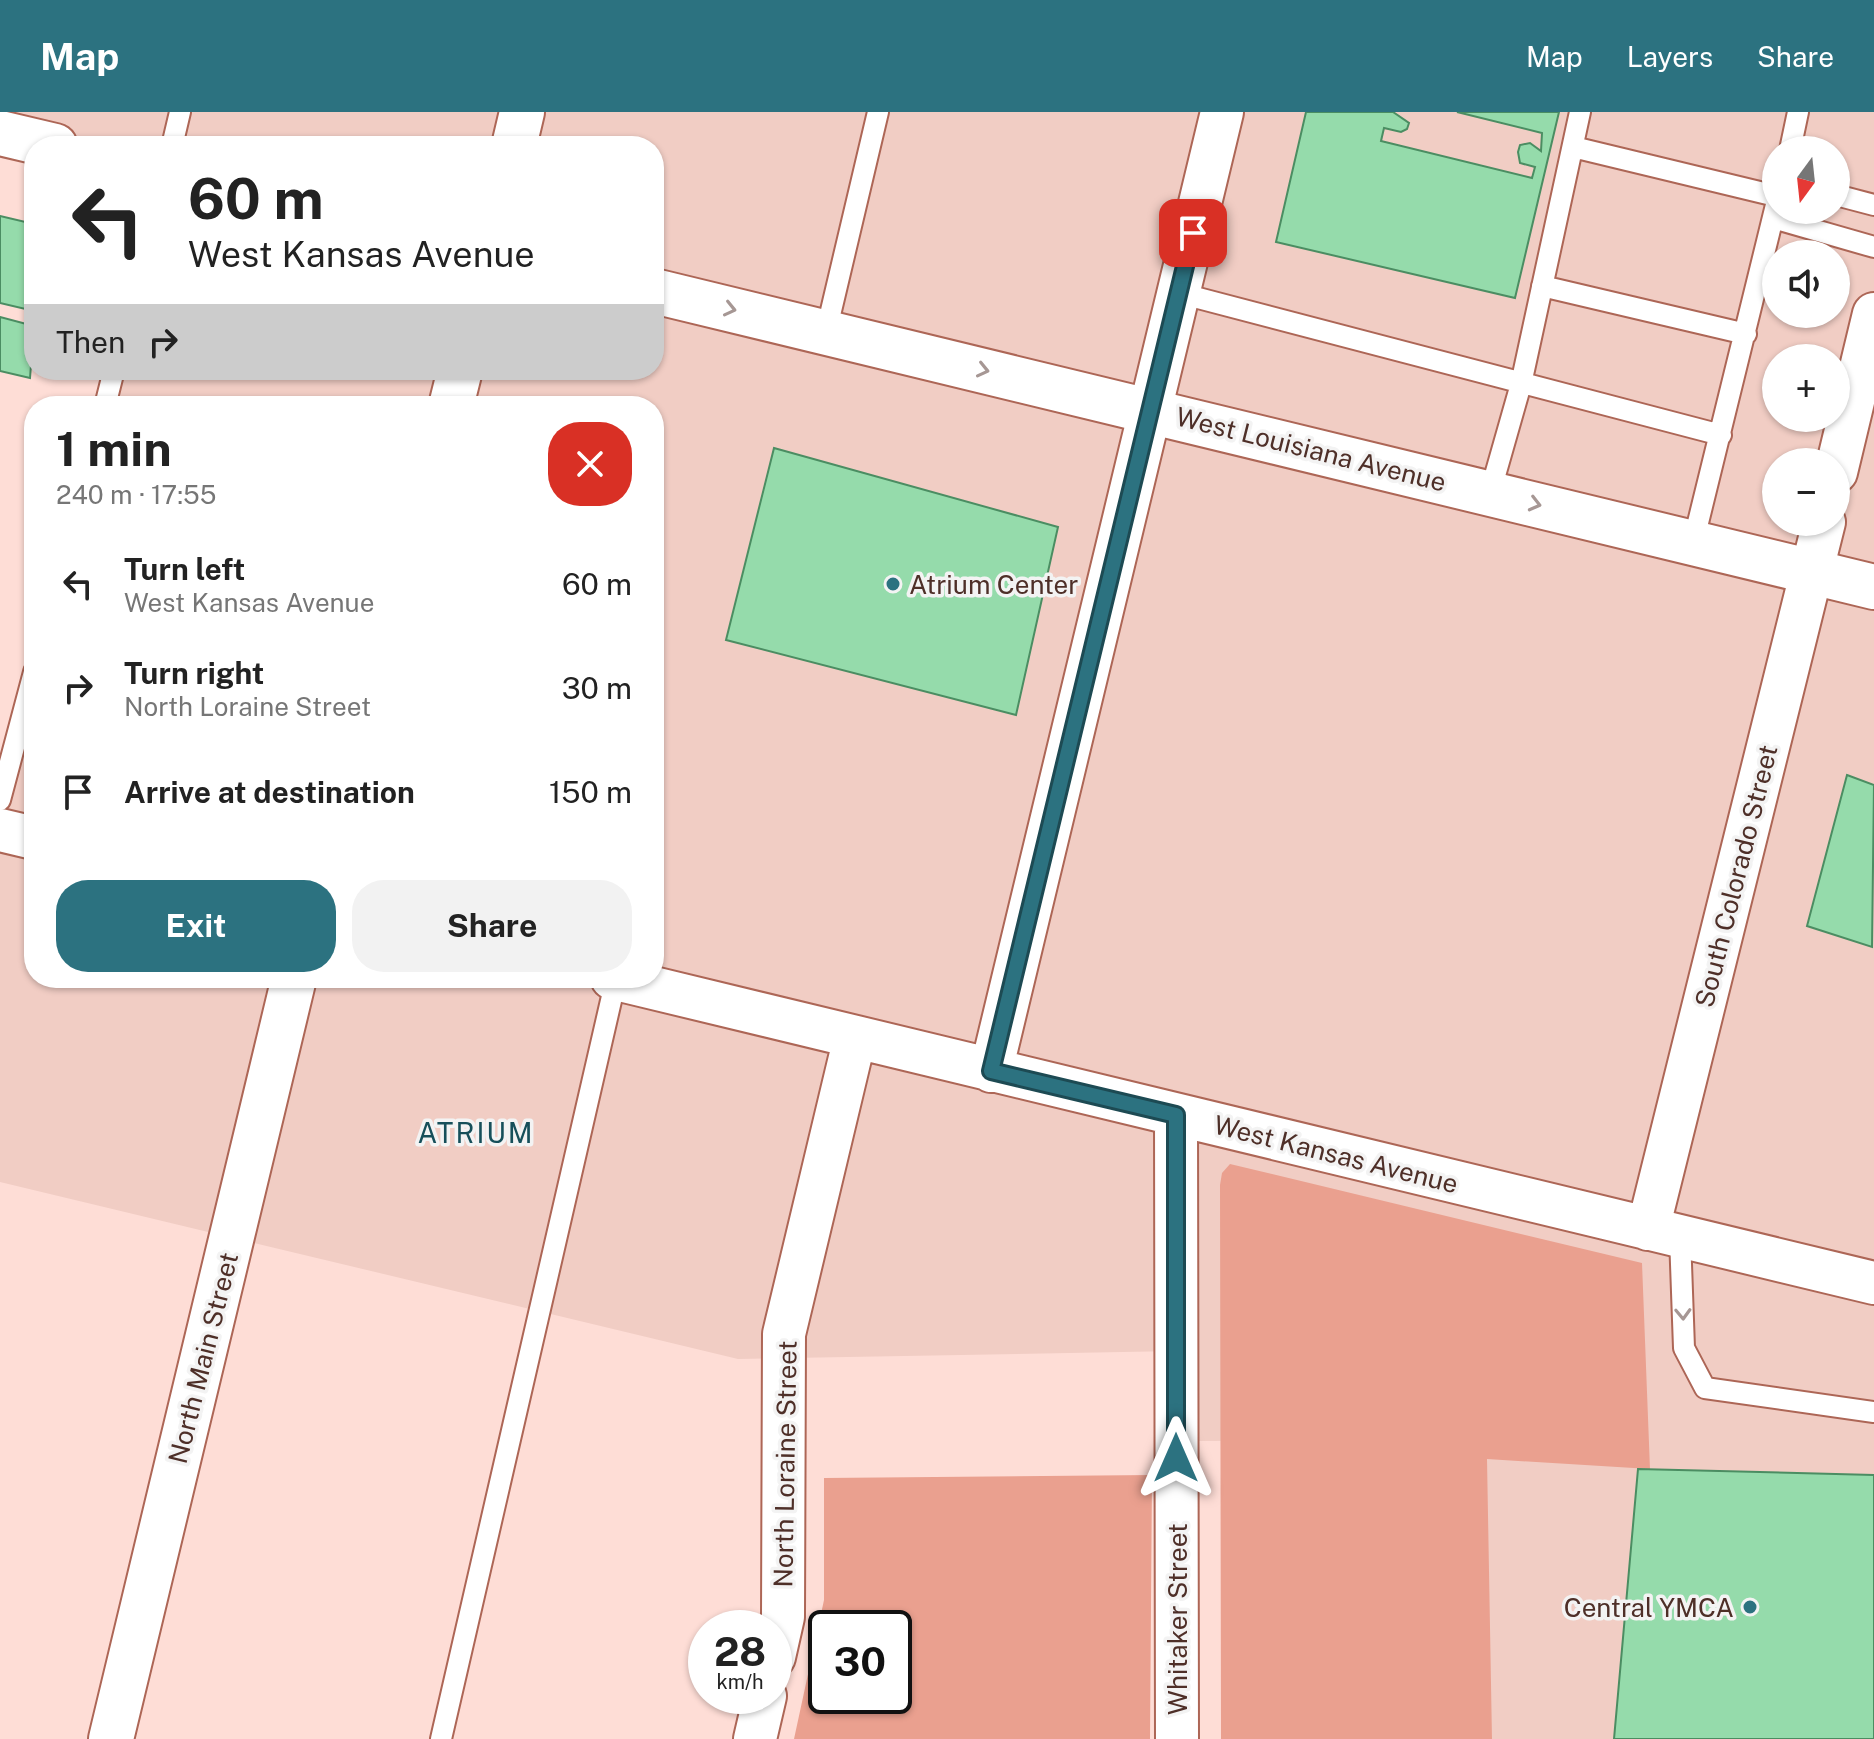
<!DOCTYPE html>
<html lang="en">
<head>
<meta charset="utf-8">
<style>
	body { margin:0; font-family:"Public Sans",sans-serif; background:#f2f2f2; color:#222; height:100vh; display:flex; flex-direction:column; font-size:30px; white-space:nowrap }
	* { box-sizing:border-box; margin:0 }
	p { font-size:26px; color:#767676 }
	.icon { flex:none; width:44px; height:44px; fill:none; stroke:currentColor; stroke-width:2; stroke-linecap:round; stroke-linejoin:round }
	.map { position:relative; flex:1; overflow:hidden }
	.panel { position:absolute; left:24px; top:284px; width:640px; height:592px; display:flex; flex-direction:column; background:#fff; border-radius:32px; box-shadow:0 2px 6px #0004 }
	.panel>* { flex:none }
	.top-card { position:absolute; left:24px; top:24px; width:640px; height:244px; border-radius:32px; box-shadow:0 2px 6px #0004; background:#fff; color:#222; overflow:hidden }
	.needle { width:52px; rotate:195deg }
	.fabs { position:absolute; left:1762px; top:24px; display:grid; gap:16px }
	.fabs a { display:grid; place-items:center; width:88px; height:88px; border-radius:50%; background:#fff; box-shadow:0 2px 6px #0004; font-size:40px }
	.speed { position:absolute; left:688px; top:1498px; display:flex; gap:16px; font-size:40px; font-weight:700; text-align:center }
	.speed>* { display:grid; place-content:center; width:104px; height:104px; border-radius:50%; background:#fff; box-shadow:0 2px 6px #0004; line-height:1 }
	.speed small { font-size:20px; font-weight:400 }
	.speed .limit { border:4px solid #111; border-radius:12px; background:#fff; color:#111 }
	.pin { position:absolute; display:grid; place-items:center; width:68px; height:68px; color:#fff; margin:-34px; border-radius:16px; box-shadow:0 4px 12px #0006 }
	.me { position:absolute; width:88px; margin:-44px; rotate:0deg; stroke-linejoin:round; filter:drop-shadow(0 0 6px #0008) }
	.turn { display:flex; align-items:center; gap:28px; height:168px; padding:0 32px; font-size:36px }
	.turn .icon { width:104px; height:104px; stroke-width:2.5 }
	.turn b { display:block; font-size:56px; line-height:68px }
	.then { display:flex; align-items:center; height:76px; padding:0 32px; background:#0003; gap:16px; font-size:30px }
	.round { display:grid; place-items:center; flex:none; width:84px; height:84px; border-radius:32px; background:#f2f2f2 }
	.headline { display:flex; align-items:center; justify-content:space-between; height:136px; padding:0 32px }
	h1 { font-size:48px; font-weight:700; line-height:60px }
	.primary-button { display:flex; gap:16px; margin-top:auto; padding:16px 32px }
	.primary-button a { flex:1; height:92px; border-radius:32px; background:#2c7280; color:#fff; font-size:32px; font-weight:700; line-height:92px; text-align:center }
	.primary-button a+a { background:#f2f2f2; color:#222 }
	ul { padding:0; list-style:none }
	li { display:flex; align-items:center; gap:24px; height:104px; padding:0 32px }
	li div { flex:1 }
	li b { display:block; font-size:30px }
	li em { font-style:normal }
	header { display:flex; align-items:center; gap:48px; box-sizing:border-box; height:112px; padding:0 40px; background:#2c7280; color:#fff }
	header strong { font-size:38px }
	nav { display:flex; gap:44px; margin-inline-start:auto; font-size:28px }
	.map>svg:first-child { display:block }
	.built { fill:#f1cdc4; fill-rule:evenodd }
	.green { fill:#eaa08f; fill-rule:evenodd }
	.building { fill:#95dbab; stroke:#4b8d62; stroke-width:2 }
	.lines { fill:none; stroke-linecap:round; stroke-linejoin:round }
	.service-casing { stroke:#ad6656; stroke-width:24 }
	.minor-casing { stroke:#ad6656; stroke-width:46 }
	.tertiary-casing { stroke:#ad6656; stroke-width:48 }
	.service { stroke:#fff; stroke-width:20 }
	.minor { stroke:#fff; stroke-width:42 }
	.tertiary { stroke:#fff; stroke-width:44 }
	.oneway { stroke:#a69794 }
	.route-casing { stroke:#1d4a53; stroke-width:20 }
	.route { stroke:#2c7280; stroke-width:14 }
	.poi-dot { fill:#2c7280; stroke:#f3f3f3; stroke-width:3 }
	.labels { text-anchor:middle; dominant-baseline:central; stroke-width:7; stroke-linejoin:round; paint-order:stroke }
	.street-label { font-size:26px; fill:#4e2f28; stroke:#f3f3f3 }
	.poi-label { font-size:26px; fill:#4e2f28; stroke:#f3f3f3; text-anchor:start }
	.neighbourhood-label { font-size:28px; letter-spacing:2px; fill:#164f5a; stroke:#f3f3f3 }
</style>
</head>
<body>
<header>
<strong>Map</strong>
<nav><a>Map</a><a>Layers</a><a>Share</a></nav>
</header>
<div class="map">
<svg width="1874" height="1627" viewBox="0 0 1874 1627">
	<rect width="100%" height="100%" fill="#feddd6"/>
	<path class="built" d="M 0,0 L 1874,0 L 1874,1627 L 1470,1627 L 1466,1328 L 1176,1329 L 1176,1239 L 738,1247 L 0,1070 L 0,729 L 34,589 L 34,866 L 654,866 L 654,294 L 106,294 L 114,258 L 654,258 L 654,34 L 42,34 ZM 1776,38 L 1836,38 L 1836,98 L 1776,98 ZM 1776,142 L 1836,142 L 1836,202 L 1776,202 ZM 1776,246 L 1836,246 L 1836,306 L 1776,306 ZM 1776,350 L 1836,350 L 1836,410 L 1776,410 Z"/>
	<path class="green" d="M 1230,1052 L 1642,1151 L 1650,1357 L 1487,1347 L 1492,1627 L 1221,1627 L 1220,1073 L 1222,1061 Z
		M 1152,1363 L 1150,1627 L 794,1627 L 824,1488 L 824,1366 ZM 826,1516 L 894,1516 L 894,1584 L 826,1584 Z"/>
	<path class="building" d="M 1306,0 L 1393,0 L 1409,11 L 1407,17 L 1401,20 L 1384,16 L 1381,29 L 1532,66 L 1535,55 L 1520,51 L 1518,40 L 1520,33 L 1530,31 L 1541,39 L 1542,21 L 1457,0 L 1559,0 L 1515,186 L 1276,130 Z
		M 0,104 L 34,112 L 34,199 L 0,191 Z
		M 0,205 L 34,214 L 30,266 L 0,259 Z
		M 774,336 L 1058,415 L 1016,603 L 726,528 Z
		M 1847,663 L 1874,673 L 1872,835 L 1807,814 Z
		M 1638,1357 L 1874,1363 L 1874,1627 L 1614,1627 Z"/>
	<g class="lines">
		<g class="service-casing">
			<path id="service" d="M 172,34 L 180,0
				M 1573,35 L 1776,84
				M 1790,38 L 1798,0
				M 1836,83 L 1874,93
				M 1773,106 L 1874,135
				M 1542,174 L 1746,222
				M 1179,181 L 1721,323
				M 826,220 L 878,0
				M 105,294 L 114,258
				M 1490,381 L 1521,272 L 1580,0
				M 1693,431 L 1776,93
				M 0,688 L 34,560
				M 1680,1124 L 1684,1236 L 1705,1276 L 1874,1300
				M 441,1627 L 616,867"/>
		</g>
		<g class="minor-casing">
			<path id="minor" d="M 1836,360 L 1874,202
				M 0,718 L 34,726
				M 612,866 L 1874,1171
				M 991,959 L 1222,0
				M 1176,1003 L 1177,1627
				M 1648,1117 L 1824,410
				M 774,1545 L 783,1505 L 784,1222 L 855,925
				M 755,1627 L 765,1584"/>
		</g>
		<g class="tertiary-casing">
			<path id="tertiary" d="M 0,21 L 55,34
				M 514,34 L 522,0
				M 654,179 L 1874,475
				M 451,294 L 460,258
				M 111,1627 L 294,866"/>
		</g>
		<use href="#service" class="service"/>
		<use href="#minor" class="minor"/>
		<use href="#tertiary" class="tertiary"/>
	</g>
	<defs><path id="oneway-chevron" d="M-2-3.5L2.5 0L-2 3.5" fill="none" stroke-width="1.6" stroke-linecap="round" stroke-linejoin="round" transform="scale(2)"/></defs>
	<g class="oneway">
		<use href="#oneway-chevron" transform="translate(730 197) rotate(13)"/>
		<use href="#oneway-chevron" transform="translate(983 258) rotate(13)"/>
		<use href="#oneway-chevron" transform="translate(1535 392) rotate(14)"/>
		<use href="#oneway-chevron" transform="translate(1683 1202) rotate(88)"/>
	</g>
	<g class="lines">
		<g class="route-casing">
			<path id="route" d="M 1176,1346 L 1176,1003 L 991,959 L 1193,121"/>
		</g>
		<use href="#route" class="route"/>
	</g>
	<g class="poi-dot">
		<circle cx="893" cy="472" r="8"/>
		<circle cx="1750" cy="1495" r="8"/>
	</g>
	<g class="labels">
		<g class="street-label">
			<text transform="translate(1311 337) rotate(14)">West Louisiana Avenue</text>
			<text transform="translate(1736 764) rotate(-76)">South Colorado Street</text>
			<text transform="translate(1336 1042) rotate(14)">West Kansas Avenue</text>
			<text transform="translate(203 1246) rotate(-76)">North Main Street</text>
			<text transform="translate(785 1352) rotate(-89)">North Loraine Street</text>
			<text transform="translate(1177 1507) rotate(-90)">Whitaker Street</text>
		</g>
		<g class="poi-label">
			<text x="909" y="472">Atrium Center</text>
			<text x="1734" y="1495" text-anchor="end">Central YMCA</text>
		</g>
		<g class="neighbourhood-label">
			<text x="476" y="1020">ATRIUM</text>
		</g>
	</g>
</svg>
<div class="fabs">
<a><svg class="needle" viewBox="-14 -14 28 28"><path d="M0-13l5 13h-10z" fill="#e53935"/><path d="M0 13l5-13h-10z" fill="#767676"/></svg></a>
<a><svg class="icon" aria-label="sound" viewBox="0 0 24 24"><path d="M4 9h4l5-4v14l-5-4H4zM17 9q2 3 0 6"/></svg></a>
<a>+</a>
<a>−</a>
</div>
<div class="speed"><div>28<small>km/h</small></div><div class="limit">30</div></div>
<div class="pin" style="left:1193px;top:121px;background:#d93025"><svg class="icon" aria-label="arrive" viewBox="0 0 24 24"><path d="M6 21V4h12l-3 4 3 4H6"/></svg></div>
<svg class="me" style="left:1176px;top:1346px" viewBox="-20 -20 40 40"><path d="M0-17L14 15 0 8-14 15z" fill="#2c7280" stroke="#fff" stroke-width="4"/></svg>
<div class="top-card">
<div class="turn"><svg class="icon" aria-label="left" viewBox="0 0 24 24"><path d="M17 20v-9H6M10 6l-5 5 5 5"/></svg><div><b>60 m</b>West Kansas Avenue</div></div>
<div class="then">Then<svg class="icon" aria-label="right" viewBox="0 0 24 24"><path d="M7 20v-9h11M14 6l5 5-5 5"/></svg></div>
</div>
<section class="panel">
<div class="headline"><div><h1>1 min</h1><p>240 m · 17:55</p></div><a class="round" style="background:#d93025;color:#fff"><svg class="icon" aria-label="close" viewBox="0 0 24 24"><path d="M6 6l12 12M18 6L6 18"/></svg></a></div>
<ul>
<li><svg class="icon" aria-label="left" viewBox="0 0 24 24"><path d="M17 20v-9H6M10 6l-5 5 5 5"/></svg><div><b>Turn left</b><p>West Kansas Avenue</p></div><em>60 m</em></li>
<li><svg class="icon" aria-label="right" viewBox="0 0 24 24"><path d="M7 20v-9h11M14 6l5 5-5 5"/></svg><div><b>Turn right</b><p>North Loraine Street</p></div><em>30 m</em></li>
<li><svg class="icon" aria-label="arrive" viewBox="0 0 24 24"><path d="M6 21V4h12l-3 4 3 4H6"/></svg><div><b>Arrive at destination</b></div><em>150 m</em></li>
</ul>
<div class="primary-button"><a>Exit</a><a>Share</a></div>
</section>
</div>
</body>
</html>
